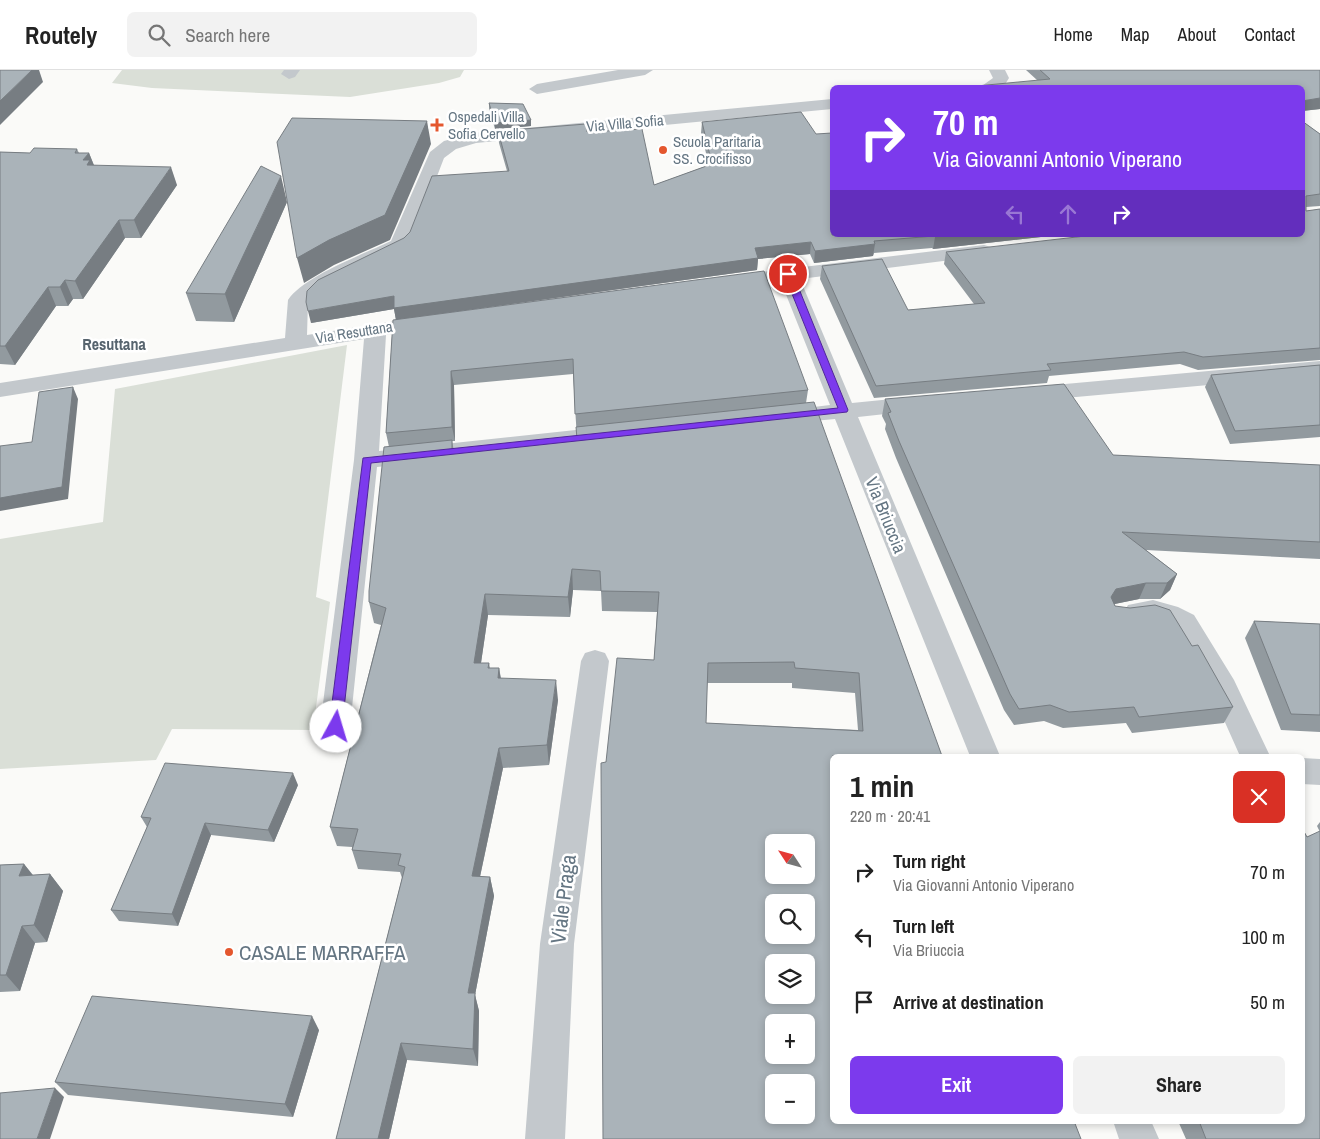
<!DOCTYPE html>
<html lang="en">
<head>
<meta charset="utf-8">
<style>
	body { margin:0; font-family:"Archivo Narrow",sans-serif; background:#f2f2f2; color:#222; height:100vh; display:flex; flex-direction:column; font-size:19px; white-space:nowrap }
	* { box-sizing:border-box; margin:0 }
	p { font-size:16px; color:#767676 }
	.icon { flex:none; width:28px; height:28px; fill:none; stroke:currentColor; stroke-width:2; stroke-linecap:round; stroke-linejoin:round }
	.map { position:relative; flex:1; overflow:hidden }
	.panel { position:absolute; left:830px; top:684px; width:475px; height:370px; display:flex; flex-direction:column; background:#fff; border-radius:8px; box-shadow:0 2px 8px #0003 }
	.panel>* { flex:none }
	.banner { position:absolute; left:830px; top:15px; width:475px; height:152px; border-radius:8px; box-shadow:0 2px 8px #0003; background:#7c3aed; color:#fff; overflow:hidden }
	.needle { width:32px; rotate:306deg }
	.buttons { position:absolute; left:765px; top:764px; display:grid; gap:10px }
	.buttons a { display:grid; place-items:center; width:50px; height:50px; border-radius:8px; background:#fff; box-shadow:0 2px 8px #0003; font-size:25px }
	.pin { position:absolute; display:grid; place-items:center; width:42px; height:42px; color:#fff; margin:-21px; border:2px solid #fff; border-radius:50%; box-shadow:0 1px 5px #0007 }
	.me { position:absolute; width:55px; margin:-28px; rotate:6deg; stroke-linejoin:round; filter:drop-shadow(0 0 4px #0008) }
	.turn { display:flex; align-items:center; gap:18px; height:105px; padding:0 20px; font-size:22px }
	.turn .icon { width:65px; height:65px; stroke-width:2.5 }
	.turn b { display:block; font-size:35px; line-height:42px }
	.lanes { display:flex; align-items:center; height:48px; padding:0 20px; background:#0003; justify-content:center; gap:25px; direction:ltr }
	.lanes .off { opacity:.35 }
	.round { display:grid; place-items:center; flex:none; width:52px; height:52px; border-radius:8px; background:#f2f2f2 }
	.headline { display:flex; align-items:center; justify-content:space-between; height:85px; padding:0 20px }
	h1 { font-size:30px; font-weight:700; line-height:38px }
	.button { display:flex; gap:10px; margin-top:auto; padding:10px 20px }
	.button a { flex:1; height:58px; border-radius:8px; background:#7c3aed; color:#fff; font-size:20px; font-weight:700; line-height:58px; text-align:center }
	.button a+a { background:#f2f2f2; color:#222 }
	ul { padding:0; list-style:none }
	li { display:flex; align-items:center; gap:15px; height:65px; padding:0 20px }
	li div { flex:1 }
	li b { display:block; font-size:19px }
	li em { font-style:normal }
	header { display:flex; align-items:center; gap:30px; box-sizing:border-box; height:70px; padding:0 25px; background:#fff; border-bottom:1px solid #e0e0e0 }
	header strong { font-size:24px }
	nav { display:flex; gap:28px; margin-inline-start:auto; font-size:18px }
	.search { width:350px; height:45px; background:#f2f2f2; display:flex; align-items:center; gap:12px; box-sizing:border-box; padding:0 18px; border-radius:8px; color:#767676; font-size:19px }
	.map>svg:first-child { display:block }
	.green { fill:#dadfd7 }
	.lines { fill:none; stroke-linecap:round; stroke-linejoin:round }
	.minor { fill:#c3c8cc; fill-rule:evenodd }
	.wall { fill:#929a9f; fill-rule:evenodd }
	.shaded-wall { fill:#777d82 }
	.building { fill:#aab3b9; stroke:#777d82; fill-rule:evenodd }
	.route { fill:#7c3aed; stroke:#51269a }
	.poi-dot { fill:#e4572e; stroke:#fff; stroke-width:2 }
	.labels { text-anchor:middle; dominant-baseline:central; stroke-width:5; stroke-linejoin:round; paint-order:stroke }
	.far-poi-label { font-size:15px; fill:#657683; stroke:#fff; text-anchor:start }
	.far-street-label { font-size:15px; fill:#657683; stroke:#fff }
	.far-neighbourhood-label { font-size:16px; font-weight:bold; fill:#57646e; stroke:#fff }
	.street-label { font-size:18px; fill:#657683; stroke:#fff }
	.near-street-label { font-size:21px; fill:#657683; stroke:#fff }
	.near-poi-label { font-size:21px; fill:#657683; stroke:#fff; text-anchor:start }
</style>
</head>
<body>
<header>
<strong>Routely</strong>
<div class="search"><svg class="icon" aria-label="search" viewBox="0 0 24 24"><circle cx="10" cy="10" r="6"/><path d="M15 15l6 6"/></svg>Search here</div>
<nav><a>Home</a><a>Map</a><a>About</a><a>Contact</a></nav>
</header>
<div class="map">
<svg width="1320" height="1069" viewBox="0 0 1320 1069">
	<rect width="100%" height="100%" fill="#fafaf8"/>
	<path class="green" d="M 122,0 L 464,0 L 460,7 L 439,13 L 350,27 L 152,18 L 112,13 Z
		M 347,275 L 316,527 L 330,532 L 313,660 L 172,659 L 156,690 L 0,699 L 0,469 L 103,452 L 115,319 Z"/>
	<g class="lines">
		<path class="minor" d="M 284,0 L 300,0 L 295,7 L 289,9 L 281,4 Z
			M 618,0 L 653,0 L 645,5 L 537,24 L 529,19 L 537,14 Z
			M 989,0 L 1005,0 L 1009,8 L 1004,16 L 979,18 L 993,8 Z
			M 832,29 L 832,39 L 476,73 L 456,79 L 444,88 L 413,169 L 405,179 L 320,221 L 308,232 L 307,265 L 428,246 L 436,247 L 439,252 L 436,257 L 386,265 L 379,381 L 613,356 L 621,359 L 625,364 L 621,369 L 613,372 L 377,397 L 350,657 L 346,666 L 335,669 L 324,666 L 320,657 L 354,390 L 364,269 L 0,327 L 0,313 L 285,268 L 288,230 C 304,206 364,184 391,171 L 430,82 L 444,71 L 475,63 Z
			M 984,175 L 991,177 L 994,181 L 991,185 L 800,209 L 852,333 L 922,326 L 930,328 L 934,333 L 930,338 L 922,340 L 858,347 L 1000,686 L 970,686 L 835,349 L 781,354 L 773,352 L 769,347 L 773,342 L 830,335 L 781,212 L 728,218 L 721,216 L 718,212 L 721,208 L 728,206 Z
			M 1320,291 L 1320,305 L 1032,331 L 1024,329 L 1021,324 L 1024,319 L 1032,317 Z
			M 1153,530 L 1178,537 L 1194,545 L 1234,610 L 1270,686 L 1240,686 L 1211,621 L 1174,559 L 1153,550 L 1138,552 L 1128,549 L 1124,542 L 1128,535 Z
			M 595,580 L 605,583 L 609,591 L 574,874 L 565,1069 L 525,1069 L 540,874 L 581,591 L 585,583 Z
			M 1302,688 L 1320,689 L 1320,715 L 1302,714 Z
			M 1113,1051 L 1151,1051 L 1159,1069 L 1119,1069 Z"/>
	</g>
	<path class="wall" d="M 1026,0 L 1320,0 L 1320,39 L 1302,41 L 1037,10 Z
		M 489,33 L 531,50 L 531,56 L 495,59 L 489,39 Z
		M 1302,51 L 1320,64 L 1320,136 L 1306,137 L 1306,141 L 1320,139 L 1320,290 L 1198,300 L 1180,294 L 1049,306 L 1047,313 L 874,328 L 820,209 L 822,196 L 908,240 L 974,234 L 944,194 L 946,182 L 1302,165 Z
		M 702,52 L 816,64 L 1059,165 L 933,179 L 932,178 L 874,183 L 873,186 L 814,193 L 810,184 L 758,189 L 757,200 L 396,250 L 394,239 L 311,253 L 404,168 L 507,101 L 499,73 L 498,61 L 587,62 L 654,115 L 709,95 L 701,63 Z
		M 77,79 L 79,83 L 89,83 L 94,95 L 177,115 L 141,168 L 125,168 L 83,229 L 73,229 L 68,236 L 56,236 L 15,295 L 0,294 L 0,82 L 30,83 Z
		M 287,132 L 234,252 L 196,251 L 186,223 Z
		M 393,250 L 808,320 L 806,333 L 942,686 L 606,692 L 654,590 L 657,542 L 602,541 L 601,521 L 573,520 L 570,547 L 488,545 L 481,593 L 489,593 L 490,598 L 499,598 L 501,608 L 558,630 L 549,695 L 503,698 L 480,807 L 490,807 L 494,826 L 475,925 L 479,941 L 478,996 L 407,990 L 389,1069 L 336,1069 L 402,808 L 400,802 L 358,799 L 352,780 L 352,777 L 337,776 L 330,757 L 381,555 L 374,553 L 369,532 L 389,377 L 386,363 ZM 573,304 L 577,369 L 454,381 L 452,371 L 455,371 L 454,315 ZM 707,613 L 792,613 L 792,618 L 855,623 L 858,660 L 706,653 Z
		M 1320,295 L 1320,367 L 1230,374 L 1205,317 L 1211,305 Z
		M 885,329 L 1113,385 L 1320,395 L 1320,489 L 1146,480 L 1177,504 L 1170,520 L 1160,529 L 1139,529 L 1114,534 L 1115,536 L 1192,576 L 1233,637 L 1224,653 L 1132,663 L 1126,653 L 1063,658 L 1044,651 L 1014,655 L 1004,640 L 896,388 L 885,359 L 886,354 L 882,346 Z
		M 1254,551 L 1320,554 L 1320,662 L 1281,660 L 1245,568 Z
		M 298,715 L 274,772 L 211,765 L 178,856 L 119,851 L 111,840 L 147,757 L 141,747 Z
		M 1320,752 L 1320,1069 L 1186,1069 L 1178,1051 L 1302,1051 L 1307,767 L 1320,762 L 1317,756 Z
		M 24,794 L 33,805 L 50,804 L 63,821 L 47,872 L 35,873 L 20,921 L 0,922 L 0,795 Z
		M 319,960 L 293,1047 L 68,1025 L 55,1012 Z"/>
	<path class="shaded-wall" d="M 32,0 L 39,0 L 43,12 L 0,55 L 0,31 Z
		M 1320,28 L 1320,39 L 1302,41 L 1302,31 Z
		M 531,50 L 531,56 L 495,59 L 495,53 Z
		M 427,51 L 431,74 L 390,170 L 334,195 L 304,213 L 297,188 Z
		M 89,83 L 96,101 L 95,102 L 83,90 Z
		M 171,97 L 177,115 L 141,168 L 134,150 Z
		M 281,106 L 287,132 L 234,252 L 225,224 Z
		M 119,150 L 125,168 L 83,229 L 75,211 Z
		M 957,165 L 1059,165 L 933,179 L 935,167 Z
		M 811,172 L 810,184 L 758,189 L 757,200 L 396,250 L 394,239 L 311,253 L 308,241 L 394,226 L 755,178 Z
		M 875,174 L 873,186 L 814,193 L 815,181 Z
		M 65,210 L 73,229 L 68,236 L 60,217 Z
		M 48,217 L 56,236 L 15,295 L 5,276 Z
		M 451,301 L 454,315 L 455,371 L 452,357 Z
		M 73,317 L 78,329 L 68,429 L 0,441 L 0,428 Z
		M 572,499 L 573,520 L 570,547 L 568,527 Z
		M 1177,504 L 1170,520 L 1160,529 L 1167,513 Z
		M 1146,513 L 1139,529 L 1110,535 L 1111,527 L 1116,519 Z
		M 485,524 L 488,545 L 478,613 L 474,593 Z
		M 499,598 L 502,618 L 498,608 Z
		M 556,610 L 558,630 L 549,695 L 547,675 Z
		M 499,678 L 503,698 L 476,825 L 472,806 Z
		M 293,703 L 298,715 L 274,772 L 268,760 Z
		M 205,753 L 211,765 L 178,856 L 172,844 Z
		M 24,794 L 37,811 L 19,806 Z
		M 50,804 L 63,821 L 47,872 L 34,855 Z
		M 490,807 L 494,826 L 475,925 L 479,941 L 478,996 L 473,979 L 468,923 Z
		M 22,856 L 35,873 L 20,921 L 6,905 Z
		M 312,946 L 319,960 L 293,1047 L 285,1034 Z
		M 401,973 L 407,990 L 389,1069 L 378,1069 Z
		M 55,1018 L 64,1027 L 50,1069 L 37,1069 Z"/>
	<path class="building" d="M 0,0 L 32,0 L 0,31 Z
		M 1040,0 L 1320,0 L 1320,28 L 1302,31 L 1302,18 L 966,17 L 1050,9 Z
		M 489,33 L 523,34 L 531,50 L 495,53 Z
		M 801,42 L 816,64 L 832,63 L 832,165 L 957,165 L 935,167 L 934,166 L 874,171 L 875,174 L 815,181 L 811,172 L 755,178 L 758,188 L 394,238 L 394,226 L 308,241 L 306,232 L 307,221 L 318,210 L 404,168 L 410,162 L 432,106 L 509,101 L 498,61 L 586,54 L 587,62 L 642,59 L 654,115 L 712,94 L 702,52 Z
		M 292,48 L 427,51 L 385,145 L 329,170 L 297,188 L 277,72 Z
		M 1302,51 L 1320,64 L 1320,124 L 1306,126 L 1306,141 L 1320,139 L 1320,278 L 1203,287 L 1184,282 L 1047,294 L 1051,300 L 876,316 L 822,196 L 882,189 L 908,240 L 985,233 L 946,182 L 1094,165 L 1302,165 Z
		M 34,78 L 77,79 L 75,83 L 89,83 L 83,90 L 90,90 L 87,95 L 171,97 L 134,150 L 119,150 L 75,211 L 65,210 L 60,217 L 48,217 L 5,276 L 0,276 L 0,82 L 30,83 Z
		M 261,96 L 281,106 L 225,224 L 186,223 Z
		M 764,201 L 808,320 L 575,344 L 573,289 L 451,301 L 452,357 L 386,363 L 393,250 Z
		M 1320,295 L 1320,355 L 1235,361 L 1211,305 Z
		M 1064,314 L 1113,385 L 1320,395 L 1320,472 L 1122,462 L 1177,504 L 1167,513 L 1146,513 L 1116,519 L 1111,527 L 1115,536 L 1130,538 L 1155,535 L 1170,540 L 1192,576 L 1198,575 L 1233,637 L 1139,647 L 1134,637 L 1069,642 L 1050,635 L 1019,639 L 1010,624 L 899,371 L 888,343 L 891,342 L 885,329 Z
		M 73,317 L 62,417 L 0,428 L 0,376 L 32,372 L 39,322 Z
		M 814,332 L 942,686 L 832,686 L 832,1051 L 1074,1051 L 1081,1069 L 603,1069 L 601,693 L 606,692 L 617,588 L 654,590 L 659,522 L 601,521 L 600,501 L 572,499 L 568,527 L 485,524 L 474,593 L 489,593 L 488,598 L 499,598 L 498,608 L 556,610 L 547,675 L 499,678 L 472,806 L 490,807 L 468,923 L 475,923 L 473,979 L 401,973 L 378,1069 L 336,1069 L 405,797 L 398,795 L 401,784 L 352,780 L 358,759 L 330,757 L 386,538 L 369,532 L 369,521 L 384,377 L 452,370 L 452,381 L 577,369 L 576,357 ZM 794,592 L 795,598 L 859,603 L 863,661 L 706,653 L 708,593 ZM 774,772 L 806,772 L 806,805 L 774,805 ZM 774,832 L 806,832 L 806,865 L 774,865 ZM 774,892 L 806,892 L 806,925 L 774,925 ZM 774,952 L 806,952 L 806,985 L 774,985 ZM 774,1012 L 806,1012 L 806,1045 L 774,1045 Z
		M 1254,551 L 1320,554 L 1320,645 L 1291,644 Z
		M 165,693 L 293,703 L 268,760 L 205,753 L 172,844 L 111,840 L 151,748 L 141,747 Z
		M 1302,758 L 1307,767 L 1320,761 L 1320,1069 L 1206,1069 L 1199,1051 L 1302,1051 Z
		M 24,794 L 19,806 L 50,804 L 34,855 L 22,856 L 6,905 L 0,905 L 0,795 Z
		M 92,926 L 312,946 L 285,1034 L 55,1012 Z
		M 55,1018 L 37,1069 L 0,1069 L 0,1023 Z"/>
	<path class="route" d="M 785,202 L 793,204 L 848,340 L 847,342 L 371,393 L 342,657 L 336,662 L 331,661 L 329,657 L 363,388 L 838,338 L 784,204 Z"/>
	<g class="poi-dot">
		<path d="M434.5 47.5h5v5h5v5h-5v5h-5v-5h-5v-5h5z"/>
		<circle cx="663" cy="80" r="5"/>
		<circle cx="229" cy="882" r="5"/>
	</g>
	<g class="labels">
		<g class="far-poi-label">
			<text x="448" y="46">Ospedali Villa<tspan x="448" dy="17">Sofia Cervello</tspan></text>
			<text x="673" y="71">Scuola Paritaria<tspan x="673" dy="17">SS. Crocifisso</tspan></text>
		</g>
		<g class="far-street-label">
			<text transform="translate(625 53) rotate(-5)">Via Villa Sofia</text>
			<text transform="translate(354 262) rotate(-9)">Via Resuttana</text>
		</g>
		<g class="far-neighbourhood-label">
			<text x="114" y="274">Resuttana</text>
		</g>
		<g class="street-label">
			<text transform="translate(886 445) rotate(68)">Via Briuccia</text>
		</g>
		<g class="near-street-label">
			<text transform="translate(563 829) rotate(-83)">Viale Praga</text>
		</g>
		<g class="near-poi-label">
			<text x="239" y="882">CASALE MARRAFFA</text>
		</g>
	</g>
</svg>
<div class="buttons">
<a><svg class="needle" viewBox="-14 -14 28 28"><path d="M0-13l5 13h-10z" fill="#e53935"/><path d="M0 13l5-13h-10z" fill="#767676"/></svg></a>
<a><svg class="icon" aria-label="search" viewBox="0 0 24 24"><circle cx="10" cy="10" r="6"/><path d="M15 15l6 6"/></svg></a>
<a><svg class="icon" aria-label="layers" viewBox="0 0 24 24"><path d="M12 4l9 5-9 5-9-5zM3 14l9 5 9-5"/></svg></a>
<a>+</a>
<a>−</a>
</div>
<div class="pin" style="left:788px;top:204px;background:#d93025"><svg class="icon" aria-label="arrive" viewBox="0 0 24 24"><path d="M6 21V4h12l-3 4 3 4H6"/></svg></div>
<svg class="me" style="left:336px;top:657px" viewBox="-20 -20 40 40"><circle r="19" fill="#fff"/><path d="M0-13L10 11 0 6-10 11z" fill="#7c3aed"/></svg>
<div class="banner">
<div class="turn"><svg class="icon" aria-label="right" viewBox="0 0 24 24"><path d="M7 20v-9h11M14 6l5 5-5 5"/></svg><div><b>70 m</b>Via Giovanni Antonio Viperano</div></div>
<div class="lanes"><svg class="icon off" aria-label="left" viewBox="0 0 24 24"><path d="M17 20v-9H6M10 6l-5 5 5 5"/></svg><svg class="icon off" aria-label="ahead" viewBox="0 0 24 24"><path d="M12 20V5M6 11l6-6 6 6"/></svg><svg class="icon" aria-label="right" viewBox="0 0 24 24"><path d="M7 20v-9h11M14 6l5 5-5 5"/></svg></div>
</div>
<section class="panel">
<div class="headline"><div><h1>1 min</h1><p>220 m · 20:41</p></div><a class="round" style="background:#d93025;color:#fff"><svg class="icon" aria-label="close" viewBox="0 0 24 24"><path d="M6 6l12 12M18 6L6 18"/></svg></a></div>
<ul>
<li><svg class="icon" aria-label="right" viewBox="0 0 24 24"><path d="M7 20v-9h11M14 6l5 5-5 5"/></svg><div><b>Turn right</b><p>Via Giovanni Antonio Viperano</p></div><em>70 m</em></li>
<li><svg class="icon" aria-label="left" viewBox="0 0 24 24"><path d="M17 20v-9H6M10 6l-5 5 5 5"/></svg><div><b>Turn left</b><p>Via Briuccia</p></div><em>100 m</em></li>
<li><svg class="icon" aria-label="arrive" viewBox="0 0 24 24"><path d="M6 21V4h12l-3 4 3 4H6"/></svg><div><b>Arrive at destination</b></div><em>50 m</em></li>
</ul>
<div class="button"><a>Exit</a><a>Share</a></div>
</section>
</div>
</body>
</html>
